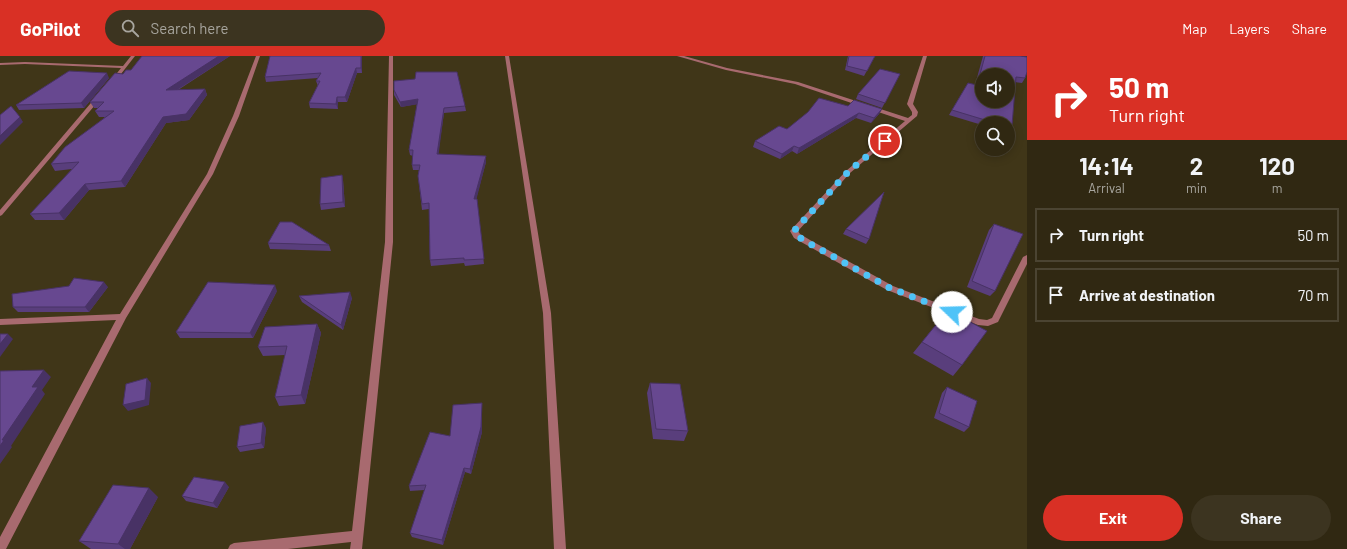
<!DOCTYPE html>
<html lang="en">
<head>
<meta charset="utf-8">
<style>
	body { margin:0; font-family:Barlow,sans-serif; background:#3c3420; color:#f1f3f6; height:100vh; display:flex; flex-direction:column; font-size:15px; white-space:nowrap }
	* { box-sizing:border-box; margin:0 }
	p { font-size:13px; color:#a8a69f }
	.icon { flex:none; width:22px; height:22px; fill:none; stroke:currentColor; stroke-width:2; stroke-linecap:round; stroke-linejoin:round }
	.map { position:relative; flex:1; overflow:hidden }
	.sheet { display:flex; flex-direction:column; background:#302812; width:320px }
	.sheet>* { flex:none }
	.hud { background:#d93025; color:#fff; overflow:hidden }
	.controls { position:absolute; left:975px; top:12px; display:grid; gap:8px }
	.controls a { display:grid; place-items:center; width:40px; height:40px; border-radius:50%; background:#302812; box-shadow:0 2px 10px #0003,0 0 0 1px #4b4432; font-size:20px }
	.pin { position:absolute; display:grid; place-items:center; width:34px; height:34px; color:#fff; margin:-17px; border:2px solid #fff; border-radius:50%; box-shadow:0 1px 4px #0007 }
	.me { position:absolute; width:44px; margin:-22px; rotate:291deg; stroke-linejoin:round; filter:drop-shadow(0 0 3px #0008) }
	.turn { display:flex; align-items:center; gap:14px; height:84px; padding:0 16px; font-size:18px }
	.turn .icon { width:52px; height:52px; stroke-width:2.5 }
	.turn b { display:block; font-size:28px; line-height:34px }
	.eta { display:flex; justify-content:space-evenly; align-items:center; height:68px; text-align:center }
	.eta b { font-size:24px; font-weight:700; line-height:28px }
	.cta { display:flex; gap:8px; margin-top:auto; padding:8px 16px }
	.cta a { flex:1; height:46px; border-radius:24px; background:#d93025; color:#fff; font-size:16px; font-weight:700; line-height:46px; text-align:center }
	.cta a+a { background:#3c3420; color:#f1f3f6 }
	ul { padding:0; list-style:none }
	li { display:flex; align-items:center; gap:12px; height:54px; margin:0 8px 6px; padding:0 8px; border:2px solid #4b4432; border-radius:0px }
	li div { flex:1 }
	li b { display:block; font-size:15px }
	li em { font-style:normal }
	header { display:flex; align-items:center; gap:24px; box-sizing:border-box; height:56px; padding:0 20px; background:#d93025; color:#fff }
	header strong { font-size:19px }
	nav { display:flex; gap:22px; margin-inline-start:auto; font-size:14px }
	.search { width:280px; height:36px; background:#3c3420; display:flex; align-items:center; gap:10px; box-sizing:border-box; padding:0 14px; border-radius:22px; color:#a8a69f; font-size:15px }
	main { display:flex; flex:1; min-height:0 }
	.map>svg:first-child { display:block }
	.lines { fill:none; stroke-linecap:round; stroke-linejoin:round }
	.street { fill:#a86a6f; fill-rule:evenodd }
	.wall { fill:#593e7c }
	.shaded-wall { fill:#483265 }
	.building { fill:#674890; stroke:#483265; fill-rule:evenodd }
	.route { stroke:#4fc3f7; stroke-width:7; stroke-dasharray:0 12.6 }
</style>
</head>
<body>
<header>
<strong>GoPilot</strong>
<div class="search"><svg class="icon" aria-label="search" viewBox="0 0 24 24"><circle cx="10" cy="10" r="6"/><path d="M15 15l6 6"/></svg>Search here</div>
<nav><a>Map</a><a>Layers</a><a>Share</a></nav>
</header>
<main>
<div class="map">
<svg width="1027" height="493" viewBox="0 0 1027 493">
	<rect width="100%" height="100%" fill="#403618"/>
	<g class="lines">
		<path class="street" d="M 131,0 L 135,0 L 114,27 L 112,27 L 110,26 L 121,12 L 25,8 L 0,9 L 0,7 L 25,6 L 123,10 Z
			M 256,0 L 260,0 L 239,60 L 213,118 L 126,262 L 6,493 L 0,493 L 0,481 L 116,264 L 0,269 L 0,263 L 120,258 L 207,118 L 233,60 Z
			M 389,0 L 393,0 L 393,186 L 362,493 L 350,493 L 351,486 L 288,493 L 228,493 L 230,489 L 234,487 L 352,475 L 385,186 Z
			M 505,0 L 509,0 L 551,257 L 566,493 L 554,493 L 543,257 Z
			M 677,0 L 684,0 L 727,12 L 798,26 L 908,62 L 912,59 L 912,56 L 907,48 L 923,0 L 927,0 L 913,48 L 918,56 L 917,60 L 850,117 L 798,175 L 800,178 L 810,184 L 893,230 L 979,263 L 987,264 L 992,262 L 1023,201 L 1027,199 L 1027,208 L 998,266 L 988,270 L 978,269 L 887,234 L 794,182 L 790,175 L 846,115 L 905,65 L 795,28 L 726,14 Z
			M 96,41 L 101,42 L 2,159 L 0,160 L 0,154 Z"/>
	</g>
	<path class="wall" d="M 142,0 L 230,0 L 178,34 L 205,33 L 207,39 L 189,64 L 166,67 L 125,131 L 89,134 L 64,164 L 35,164 L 30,158 L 72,113 L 55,115 L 51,108 L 105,61 L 99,61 L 95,55 L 98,52 L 94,52 L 90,46 L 123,18 L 131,14 Z
		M 270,0 L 362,0 L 362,17 L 357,17 L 347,46 L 338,46 L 338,53 L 310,52 L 309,47 L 318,30 L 316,25 L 318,22 L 266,26 L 265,21 Z
		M 848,0 L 875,0 L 864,20 L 845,14 Z
		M 983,0 L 1020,0 L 1025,22 L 1022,27 L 1015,26 L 1012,69 L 1009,74 L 1008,74 L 1008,67 L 982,67 L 982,69 L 949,59 L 968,27 L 975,29 Z
		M 900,18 L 882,52 L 856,43 L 858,38 Z
		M 109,22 L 84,52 L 19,54 L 16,49 Z
		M 394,34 L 465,50 L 466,55 L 444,57 L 438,98 L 486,106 L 476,143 L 484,208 L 465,210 L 464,207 L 431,210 L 430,204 L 429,153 L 422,154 L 418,120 L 419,114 L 413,114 L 412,109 L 413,100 L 410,99 L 409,94 L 417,48 L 401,51 L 394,39 Z
		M 848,50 L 882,53 L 879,58 L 871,67 L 856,62 L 797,98 L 792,95 L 780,103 L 753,91 L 755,85 Z
		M 342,119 L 343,124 L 345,151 L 321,154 L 320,148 Z
		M 994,168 L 995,235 L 990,240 L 967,231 L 989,174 Z
		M 846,173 L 869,183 L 866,188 L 843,178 Z
		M 268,187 L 329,189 L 331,195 L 270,193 Z
		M 108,231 L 89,256 L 18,256 L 13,251 Z
		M 277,235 L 253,282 L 180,282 L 176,276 Z
		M 299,240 L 352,242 L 343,274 L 302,246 Z
		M 948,254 L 962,309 L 953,320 L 913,297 Z
		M 317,268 L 321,277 L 305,348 L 279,350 L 275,341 L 285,299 L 263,300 L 258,291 Z
		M 650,327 L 688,375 L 684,385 L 653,383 L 647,337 Z
		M 947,331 L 969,371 L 964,376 L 934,362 L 942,337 Z
		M 482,347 L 482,376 L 471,418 L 465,416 L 443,489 L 412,481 L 410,477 L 425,434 L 410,435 L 409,430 L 450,380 Z
		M 266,372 L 264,392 L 240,396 L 237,391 Z
		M 229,431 L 217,452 L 186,445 L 182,440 Z
		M 158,441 L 130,493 L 91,493 L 79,485 Z"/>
	<path class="shaded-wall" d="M 219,0 L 230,0 L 169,39 L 166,34 Z
		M 361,0 L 362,0 L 362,17 L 361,12 Z
		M 356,12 L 357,17 L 347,46 L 345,41 Z
		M 107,17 L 109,22 L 84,52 L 81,47 Z
		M 205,33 L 207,39 L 189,64 L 166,67 L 125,131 L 121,125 L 163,61 Z
		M 337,41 L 338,46 L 338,53 L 336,48 Z
		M 418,43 L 419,48 L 401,51 L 400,46 Z
		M 444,52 L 444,57 L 438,103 L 437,98 Z
		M 882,53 L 879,58 L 871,67 L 874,62 Z
		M 859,57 L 856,62 L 797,98 L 799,92 Z
		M 20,61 L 23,66 L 0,89 L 0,80 Z
		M 794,90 L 792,95 L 780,103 L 782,98 Z
		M 486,100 L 486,106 L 475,149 L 474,143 Z
		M 342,119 L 343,124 L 345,151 L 343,146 Z
		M 85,128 L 89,134 L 64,164 L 59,157 Z
		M 104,226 L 108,231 L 89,256 L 85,251 Z
		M 275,229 L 277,235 L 253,282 L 250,277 Z
		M 350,236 L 352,242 L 343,274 L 341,269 Z
		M 317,268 L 321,277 L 305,348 L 301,339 Z
		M 8,278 L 13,283 L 0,301 L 0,288 Z
		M 44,314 L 51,321 L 42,334 L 45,338 L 11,390 L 12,391 L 0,408 L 0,390 L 2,384 L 32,331 Z
		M 147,322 L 151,327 L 149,349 L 128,355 L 123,349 Z
		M 482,347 L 482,376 L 471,418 L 470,413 Z
		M 263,366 L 266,372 L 264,392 L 261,387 Z
		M 464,412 L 465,416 L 443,489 L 442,484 Z
		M 225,426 L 229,431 L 217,452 L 213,447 Z
		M 149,432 L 158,441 L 130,493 L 125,493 L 118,488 Z"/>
	<path class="building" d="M 142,0 L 219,0 L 166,34 L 205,33 L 186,58 L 163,61 L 121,125 L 85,128 L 59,157 L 30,158 L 79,106 L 51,108 L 65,91 L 114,55 L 95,55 L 104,46 L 90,46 L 115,17 L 123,18 L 126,14 L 131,14 Z
		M 270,0 L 361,0 L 361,12 L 356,12 L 345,41 L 337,41 L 336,48 L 309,47 L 320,25 L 316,25 L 321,17 L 265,21 Z
		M 849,0 L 875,0 L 867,15 L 847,10 Z
		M 985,0 L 1020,0 L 1027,1 L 1027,16 L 1025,22 L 1016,21 L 1012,69 L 1008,68 L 1008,67 L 1005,67 L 986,62 L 985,64 L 952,54 L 968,27 L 977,29 ZM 982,19 L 1008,19 L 1008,45 L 982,45 Z
		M 880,13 L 900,18 L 885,47 L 858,38 Z
		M 69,15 L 107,17 L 81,47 L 16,49 Z
		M 416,16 L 457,16 L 465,50 L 444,52 L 437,98 L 486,100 L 474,143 L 477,143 L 484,203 L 464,204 L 464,202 L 430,204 L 429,147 L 422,148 L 418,120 L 420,109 L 412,109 L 413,94 L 409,94 L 418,43 L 400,46 L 394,34 L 394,25 L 415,23 Z
		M 819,42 L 848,50 L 854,44 L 882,53 L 874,62 L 859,57 L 799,92 L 794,90 L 782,98 L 755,85 L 779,70 L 787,73 L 808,56 Z
		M 11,50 L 20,61 L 0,80 L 0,59 Z
		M 342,119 L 343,146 L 320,148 L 321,122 Z
		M 884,136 L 869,183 L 846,173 Z
		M 280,166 L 292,166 L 329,189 L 268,187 Z
		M 994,168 L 1023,178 L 995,235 L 972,225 Z
		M 74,222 L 104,226 L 85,251 L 13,251 L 12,238 L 69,230 Z
		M 208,226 L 275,229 L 250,277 L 176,276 Z
		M 350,236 L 341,269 L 299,240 Z
		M 948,254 L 987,275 L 962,309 L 922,286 Z
		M 317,268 L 301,339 L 275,341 L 287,290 L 258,291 L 265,271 Z
		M 0,278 L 8,278 L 0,288 Z
		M 44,314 L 32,331 L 38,331 L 2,384 L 4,384 L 0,390 L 0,315 Z
		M 147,322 L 145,344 L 123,349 L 126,328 Z
		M 650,327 L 680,328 L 688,375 L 656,373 Z
		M 947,331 L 977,345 L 969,371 L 939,357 Z
		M 482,347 L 481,371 L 470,413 L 464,412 L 442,484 L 410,477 L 426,429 L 409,430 L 430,376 L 450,380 L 453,349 Z
		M 263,366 L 261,387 L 237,391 L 240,370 Z
		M 194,421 L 225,426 L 213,447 L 182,440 Z
		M 113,429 L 149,432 L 118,488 L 79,485 Z"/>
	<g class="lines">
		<path class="route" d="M 885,85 L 848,116 L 794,175 L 797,180 L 807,186 L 890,232 L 952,256"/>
	</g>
</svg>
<div class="controls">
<a><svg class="icon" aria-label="sound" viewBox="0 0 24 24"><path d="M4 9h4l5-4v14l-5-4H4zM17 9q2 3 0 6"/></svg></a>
<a><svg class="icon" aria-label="search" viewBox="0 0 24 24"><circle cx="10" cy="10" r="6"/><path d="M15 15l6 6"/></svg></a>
</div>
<div class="pin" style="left:885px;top:85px;background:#d93025"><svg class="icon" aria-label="arrive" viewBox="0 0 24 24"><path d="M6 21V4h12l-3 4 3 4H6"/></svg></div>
<svg class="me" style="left:952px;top:256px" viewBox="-20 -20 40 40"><circle r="19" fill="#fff"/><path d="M0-13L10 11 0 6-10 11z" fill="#4fc3f7"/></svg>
</div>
<section class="sheet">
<div class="hud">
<div class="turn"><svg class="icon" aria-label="right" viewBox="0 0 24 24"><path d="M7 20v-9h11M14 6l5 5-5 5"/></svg><div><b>50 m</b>Turn right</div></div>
</div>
<div class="eta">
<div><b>14:14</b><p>Arrival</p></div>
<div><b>2</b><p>min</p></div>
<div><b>120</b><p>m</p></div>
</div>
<ul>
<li><svg class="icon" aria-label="right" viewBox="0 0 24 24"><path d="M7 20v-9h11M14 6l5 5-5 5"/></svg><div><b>Turn right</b></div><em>50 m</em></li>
<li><svg class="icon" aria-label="arrive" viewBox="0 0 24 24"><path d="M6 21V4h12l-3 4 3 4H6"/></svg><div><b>Arrive at destination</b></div><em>70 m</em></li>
</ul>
<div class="cta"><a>Exit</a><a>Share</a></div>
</section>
</main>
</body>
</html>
